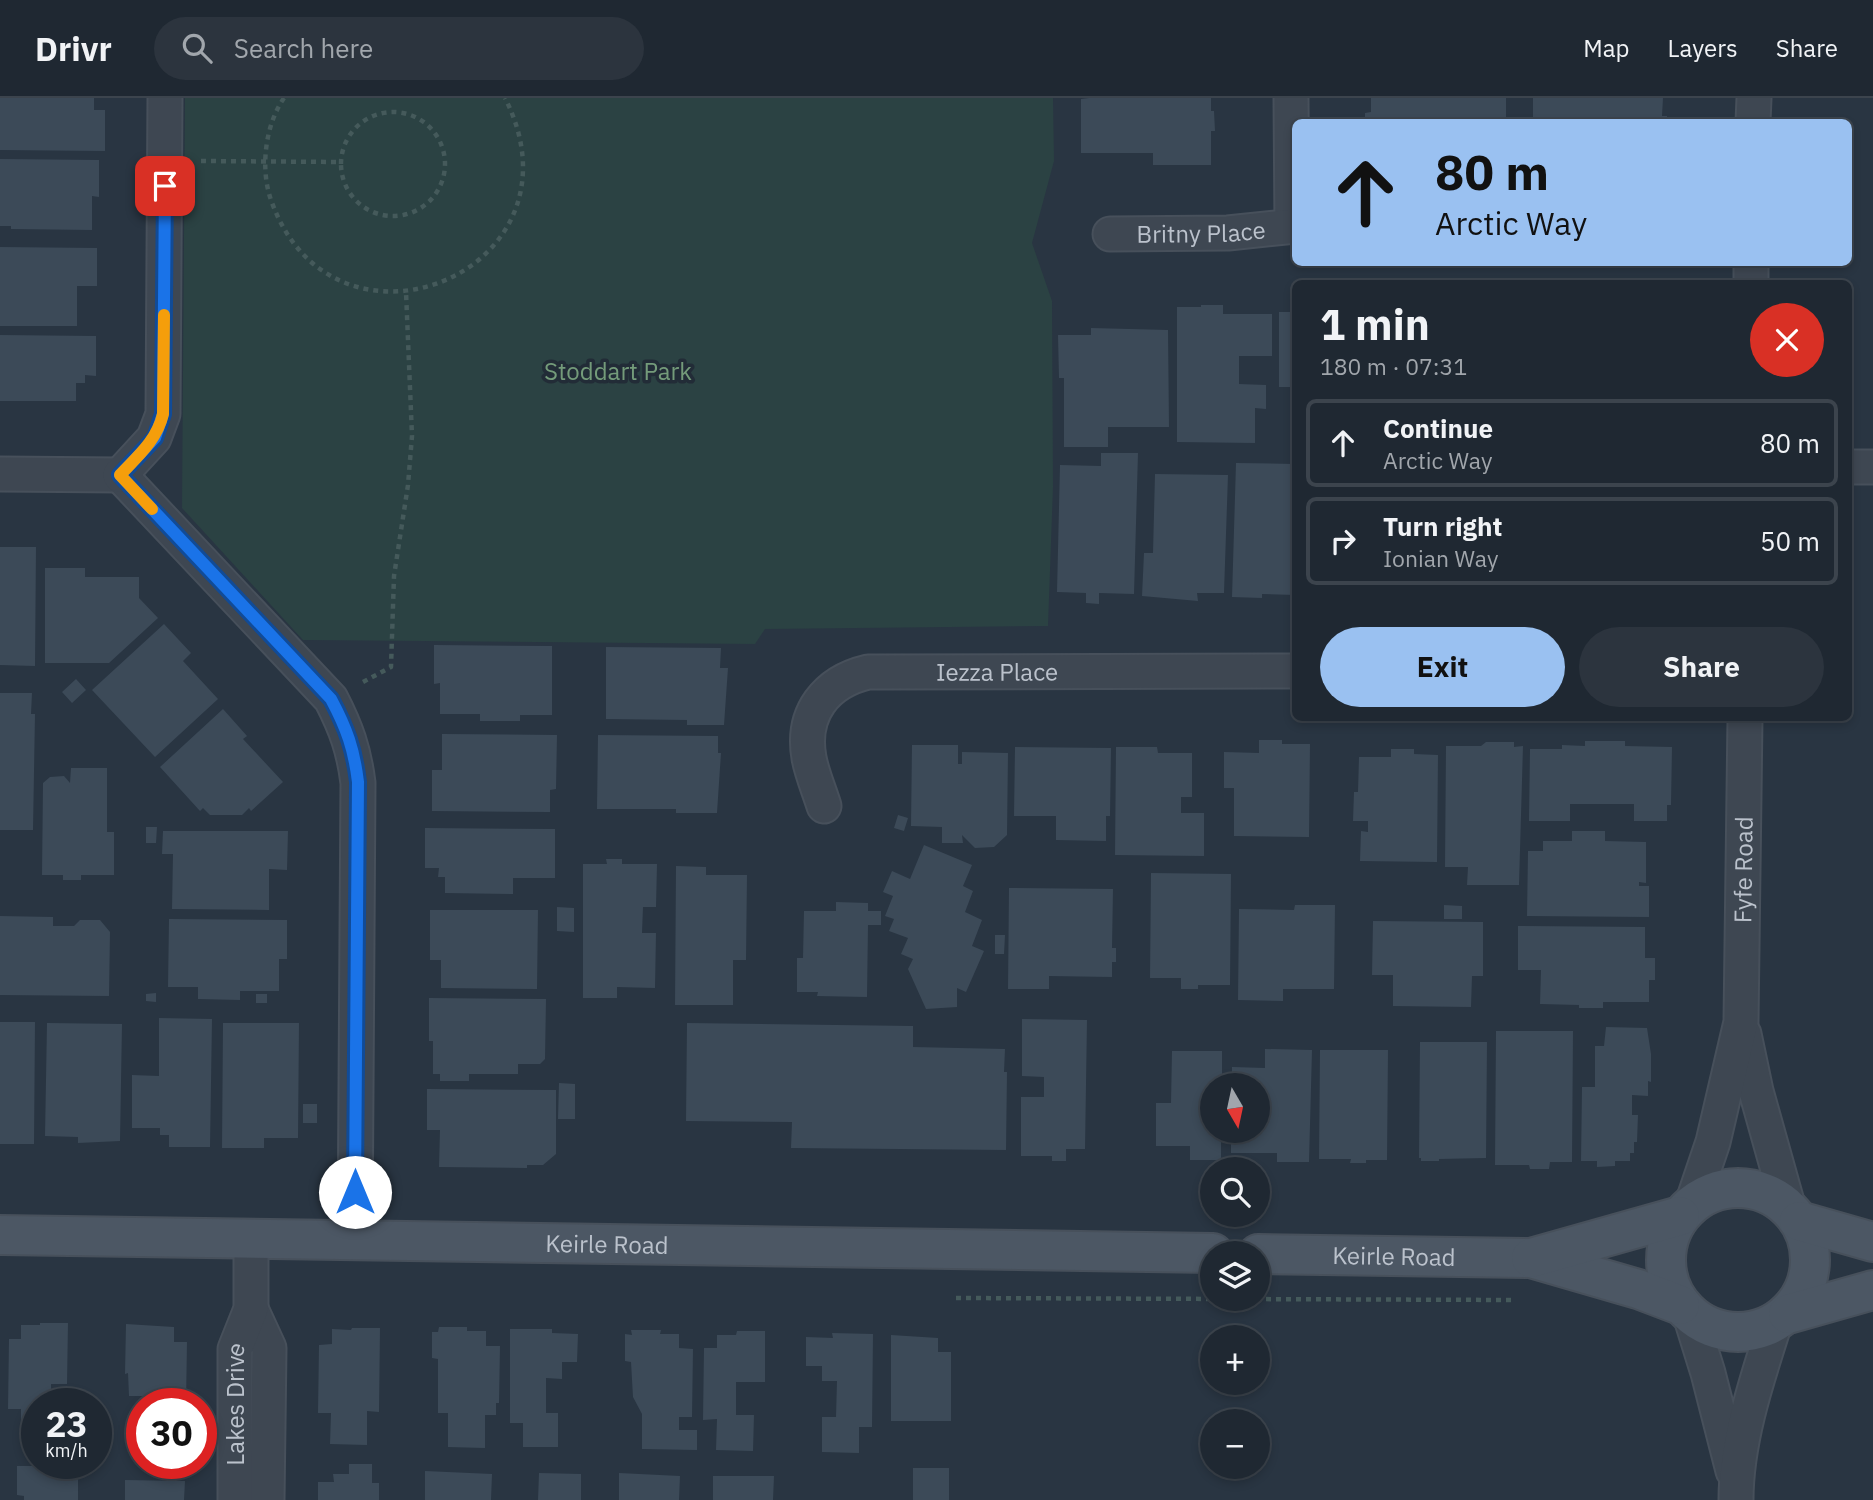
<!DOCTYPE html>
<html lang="en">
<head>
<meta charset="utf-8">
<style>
	body { margin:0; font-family:"IBM Plex Sans",sans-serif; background:#2c343e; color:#f1f3f6; height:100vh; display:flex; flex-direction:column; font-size:26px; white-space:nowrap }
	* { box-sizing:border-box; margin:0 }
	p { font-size:23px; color:#a1a6ac }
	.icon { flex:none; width:38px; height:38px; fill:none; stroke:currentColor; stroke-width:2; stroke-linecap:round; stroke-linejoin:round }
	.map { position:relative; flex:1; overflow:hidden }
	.side { position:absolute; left:1292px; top:182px; width:560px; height:441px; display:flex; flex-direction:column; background:#1f2832; border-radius:10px; box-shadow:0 4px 10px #0003,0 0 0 2px #3c444d }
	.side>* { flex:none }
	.banner { position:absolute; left:1292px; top:21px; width:560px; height:147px; border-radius:10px; box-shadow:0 4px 10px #0003,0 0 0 2px #3c444d; background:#9ac1f1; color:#111; overflow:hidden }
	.needle { width:46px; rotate:171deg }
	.fabs { position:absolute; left:1200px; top:975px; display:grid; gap:14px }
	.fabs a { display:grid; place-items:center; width:70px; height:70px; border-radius:50%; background:#1f2832; box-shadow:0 4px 10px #0003,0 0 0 2px #3c444d; font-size:35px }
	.speed { position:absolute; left:21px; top:1290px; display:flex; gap:14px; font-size:35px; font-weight:700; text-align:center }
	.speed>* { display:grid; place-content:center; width:91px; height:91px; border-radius:50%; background:#1f2832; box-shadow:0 4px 10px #0003,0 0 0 2px #3c444d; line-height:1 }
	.speed small { font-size:18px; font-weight:400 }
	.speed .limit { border:10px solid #d22; background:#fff; color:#111 }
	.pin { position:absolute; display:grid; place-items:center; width:60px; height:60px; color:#fff; margin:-30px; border-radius:14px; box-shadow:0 4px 10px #0006 }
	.me { position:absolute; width:77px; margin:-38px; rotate:0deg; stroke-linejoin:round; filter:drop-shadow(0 0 5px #0008) }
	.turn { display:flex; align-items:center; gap:24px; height:147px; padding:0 28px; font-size:32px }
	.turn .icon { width:91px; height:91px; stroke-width:2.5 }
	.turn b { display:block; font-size:49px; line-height:60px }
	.round { display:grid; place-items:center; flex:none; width:74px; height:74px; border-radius:37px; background:#2c343e }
	.summary { display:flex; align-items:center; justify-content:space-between; height:119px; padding:0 28px }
	h1 { font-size:42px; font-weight:800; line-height:52px }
	.button { display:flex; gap:14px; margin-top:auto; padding:14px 28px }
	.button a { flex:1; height:80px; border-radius:42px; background:#9ac1f1; color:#111; font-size:28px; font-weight:800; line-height:80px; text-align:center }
	.button a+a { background:#2c343e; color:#f1f3f6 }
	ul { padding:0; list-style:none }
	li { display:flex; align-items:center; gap:21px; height:88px; margin:0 14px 10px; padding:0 14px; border:4px solid #3c444d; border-radius:10px }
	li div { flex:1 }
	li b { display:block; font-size:26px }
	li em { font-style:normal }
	header { display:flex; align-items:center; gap:42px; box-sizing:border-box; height:98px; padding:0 35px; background:#1f2832; border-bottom:2px solid #3c444d }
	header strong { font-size:33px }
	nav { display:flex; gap:38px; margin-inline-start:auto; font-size:24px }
	.search { width:490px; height:63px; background:#2c343e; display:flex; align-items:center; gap:18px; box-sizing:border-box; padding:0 24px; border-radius:38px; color:#a1a6ac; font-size:26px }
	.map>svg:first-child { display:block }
	.green { fill:#2b4243 }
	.building { fill:#3c4a58 }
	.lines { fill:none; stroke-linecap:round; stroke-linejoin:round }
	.street-casing { stroke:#47505b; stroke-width:37 }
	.secondary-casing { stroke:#47505b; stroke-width:42 }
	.path { stroke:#455a5b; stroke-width:4.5; stroke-dasharray:5 5; stroke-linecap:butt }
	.street { stroke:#3e4752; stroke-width:33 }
	.secondary { stroke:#4c5764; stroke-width:38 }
	.route-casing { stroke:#114b97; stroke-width:18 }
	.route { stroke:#1a73e8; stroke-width:12 }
	.slow { stroke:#f59e0b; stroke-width:12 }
	.labels { text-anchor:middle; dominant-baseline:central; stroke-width:7; stroke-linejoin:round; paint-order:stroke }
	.street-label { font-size:24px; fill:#bbc2cc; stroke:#222c37 }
	.park-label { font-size:24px; fill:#749b7a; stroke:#222c37 }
</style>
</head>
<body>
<header>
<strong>Drivr</strong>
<div class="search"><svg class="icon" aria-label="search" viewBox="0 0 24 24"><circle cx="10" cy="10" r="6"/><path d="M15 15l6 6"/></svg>Search here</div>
<nav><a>Map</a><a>Layers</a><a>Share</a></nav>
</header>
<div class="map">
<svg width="1873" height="1402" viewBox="0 0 1873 1402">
	<rect width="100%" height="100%" fill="#293542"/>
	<path class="green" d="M 185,0 L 1053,0 L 1054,63 L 1032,145 L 1052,203 L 1053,389 L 1048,528 L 765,531 L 755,546 L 303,542 L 182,410 Z"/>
	<path class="building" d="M 0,0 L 94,0 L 94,12 L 105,12 L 105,53 L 0,52 Z
		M 1089,0 L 1211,0 L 1211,13 L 1214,13 L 1215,33 L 1211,33 L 1211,67 L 1153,67 L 1153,55 L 1081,55 L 1081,1 Z
		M 1371,0 L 1506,0 L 1506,24 L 1365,24 L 1365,15 L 1371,14 Z
		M 1533,0 L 1663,0 L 1662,18 L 1667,18 L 1667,24 L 1533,24 Z
		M 0,61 L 99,62 L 99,99 L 92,98 L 92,132 L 11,131 L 11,128 L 0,128 Z
		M 0,149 L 97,150 L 97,188 L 77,188 L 77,228 L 0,228 Z
		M 1201,207 L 1223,207 L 1223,216 L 1272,216 L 1272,258 L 1239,258 L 1239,286 L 1266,287 L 1266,311 L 1255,310 L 1255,345 L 1177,344 L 1177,209 L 1201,209 Z
		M 1279,214 L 1295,214 L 1295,289 L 1279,289 Z
		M 1091,230 L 1168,232 L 1169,329 L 1108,329 L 1108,349 L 1064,349 L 1064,280 L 1059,280 L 1058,237 L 1091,237 Z
		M 0,237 L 96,238 L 96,278 L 85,277 L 85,285 L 76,285 L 76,303 L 0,303 Z
		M 1101,355 L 1138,355 L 1134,496 L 1099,495 L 1099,506 L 1086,505 L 1086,495 L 1057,494 L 1060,367 L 1101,368 Z
		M 1236,365 L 1294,366 L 1295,497 L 1262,496 L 1262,500 L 1232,499 Z
		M 1155,376 L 1228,377 L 1224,495 L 1197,495 L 1198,503 L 1142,498 L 1144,455 L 1153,455 Z
		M 0,449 L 36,449 L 35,568 L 0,567 Z
		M 45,470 L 85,470 L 85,479 L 139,479 L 139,500 L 158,520 L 109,565 L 45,565 Z
		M 164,526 L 191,555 L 183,563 L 218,601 L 155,659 L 92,592 Z
		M 434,547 L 552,548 L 552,617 L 520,617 L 520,623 L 480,623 L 480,616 L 440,616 L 440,585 L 434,586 Z
		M 606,549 L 721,550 L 720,570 L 728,570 L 724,627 L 687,627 L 687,622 L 606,621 Z
		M 76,581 L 86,592 L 72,605 L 62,594 Z
		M 0,595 L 32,595 L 31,616 L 35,616 L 33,732 L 0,732 Z
		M 223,611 L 247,638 L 243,641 L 283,684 L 251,713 L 249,710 L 242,717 L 210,717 L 203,710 L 200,713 L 160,669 Z
		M 442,636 L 557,637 L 556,691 L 550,692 L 550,714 L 432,713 L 432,672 L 442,672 Z
		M 598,637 L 718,638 L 718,655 L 721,655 L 717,715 L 676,715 L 676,711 L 597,711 Z
		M 1259,642 L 1282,642 L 1282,646 L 1310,646 L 1309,739 L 1234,738 L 1234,690 L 1224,690 L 1224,654 L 1259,655 Z
		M 1585,643 L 1625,643 L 1625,648 L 1672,649 L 1671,707 L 1667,707 L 1667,723 L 1634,723 L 1634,706 L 1570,706 L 1570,723 L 1529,723 L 1530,651 L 1562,651 L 1562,647 L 1585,648 Z
		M 1486,644 L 1514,644 L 1514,649 L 1523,648 L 1519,787 L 1467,787 L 1468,769 L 1445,769 L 1446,648 L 1481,648 Z
		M 912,647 L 958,647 L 958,666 L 962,666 L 962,654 L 1008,655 L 1007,737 L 994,749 L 975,750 L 962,737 L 963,745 L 942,745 L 942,729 L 911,728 Z
		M 1015,649 L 1111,650 L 1110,718 L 1106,718 L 1106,743 L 1056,742 L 1056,718 L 1014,718 Z
		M 1116,649 L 1157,649 L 1158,655 L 1192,655 L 1192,699 L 1181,699 L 1181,715 L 1204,715 L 1204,758 L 1115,757 Z
		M 1391,651 L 1414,651 L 1414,656 L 1438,657 L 1437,764 L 1360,763 L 1361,733 L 1368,734 L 1368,723 L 1353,723 L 1354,694 L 1358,694 L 1359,659 L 1391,659 Z
		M 71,670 L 107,670 L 107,734 L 114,734 L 114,777 L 81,777 L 81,782 L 63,782 L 63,777 L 42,777 L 43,685 L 50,679 L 64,678 L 70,685 Z
		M 898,717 L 908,720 L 904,733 L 894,730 Z
		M 146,729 L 157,729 L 156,745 L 146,745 Z
		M 425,730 L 555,731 L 555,780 L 513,780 L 513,796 L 445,795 L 445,779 L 438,779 L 439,770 L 425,770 Z
		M 163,733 L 288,733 L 287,772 L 269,771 L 269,812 L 172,811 L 173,756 L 162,756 Z
		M 1572,733 L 1605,733 L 1605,743 L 1646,744 L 1646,785 L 1639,784 L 1639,788 L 1649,788 L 1649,819 L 1527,818 L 1528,753 L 1543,753 L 1543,743 L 1572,743 Z
		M 924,747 L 972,767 L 963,788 L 973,793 L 965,814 L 982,822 L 972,848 L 984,853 L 966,894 L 957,890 L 957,909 L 926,911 L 908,871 L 913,861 L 901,856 L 908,840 L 889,833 L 894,821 L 885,818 L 893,798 L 883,794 L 892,773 L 910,781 Z
		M 606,761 L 622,761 L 622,766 L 657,766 L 656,809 L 643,809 L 642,835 L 656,835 L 655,890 L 617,889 L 617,900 L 583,900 L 583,766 L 607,766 Z
		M 676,768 L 706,769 L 706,777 L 747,777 L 746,862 L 733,862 L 733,907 L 675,907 Z
		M 1151,775 L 1231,776 L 1230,887 L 1198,887 L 1198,891 L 1181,891 L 1181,880 L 1150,880 Z
		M 1009,790 L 1113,791 L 1112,850 L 1116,850 L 1116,864 L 1112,864 L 1112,879 L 1049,878 L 1049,891 L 1008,891 Z
		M 836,804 L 868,805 L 868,813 L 881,813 L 881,827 L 868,827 L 867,899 L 817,898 L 818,894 L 797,894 L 797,860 L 803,860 L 804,813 L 836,813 Z
		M 1295,807 L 1335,807 L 1334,891 L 1283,891 L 1283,903 L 1238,902 L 1239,811 L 1294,812 Z
		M 1444,807 L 1462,808 L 1462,821 L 1444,821 Z
		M 557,809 L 574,810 L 574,834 L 557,833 Z
		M 430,812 L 538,812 L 537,891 L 441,890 L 441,862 L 430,862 Z
		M 0,818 L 53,819 L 53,828 L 74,828 L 80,822 L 100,822 L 110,834 L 109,898 L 0,897 Z
		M 169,821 L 287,822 L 287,861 L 279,861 L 279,893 L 240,893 L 240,902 L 198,901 L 198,889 L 168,889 Z
		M 1373,823 L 1483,824 L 1483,878 L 1472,878 L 1471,909 L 1393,908 L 1393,877 L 1372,877 Z
		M 1518,828 L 1645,829 L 1645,860 L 1655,860 L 1655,882 L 1649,882 L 1649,904 L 1603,904 L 1603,910 L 1579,910 L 1579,907 L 1540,906 L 1541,872 L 1518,872 Z
		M 995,837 L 1005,837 L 1004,856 L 995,856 Z
		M 156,895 L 156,904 L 146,903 L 146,896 Z
		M 256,896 L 267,896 L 267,905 L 256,905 Z
		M 429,900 L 546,901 L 545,961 L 540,966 L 518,966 L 518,976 L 469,976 L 469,983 L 440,983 L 440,976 L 433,976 L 433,943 L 429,943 Z
		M 159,920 L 212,921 L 210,1049 L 169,1049 L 169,1037 L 160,1037 L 160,1030 L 132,1030 L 132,977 L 159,978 Z
		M 1022,921 L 1087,922 L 1085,1051 L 1066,1051 L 1066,1063 L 1052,1063 L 1052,1058 L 1021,1058 L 1021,999 L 1044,999 L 1044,979 L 1022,978 Z
		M 0,924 L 35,924 L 34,1046 L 0,1046 Z
		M 47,925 L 122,926 L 120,1043 L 78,1045 L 78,1039 L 45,1038 Z
		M 223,925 L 299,925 L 298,1040 L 264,1040 L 264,1050 L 222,1050 Z
		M 687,925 L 913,928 L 913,949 L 1005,951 L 1004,974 L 1007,974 L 1006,1052 L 791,1050 L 792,1024 L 686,1023 Z
		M 1606,929 L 1647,930 L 1651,956 L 1651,984 L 1648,983 L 1648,998 L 1632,997 L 1632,1017 L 1638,1017 L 1637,1044 L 1634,1044 L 1634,1055 L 1630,1055 L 1630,1063 L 1615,1063 L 1615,1068 L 1597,1069 L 1597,1063 L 1581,1063 L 1582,989 L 1595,989 L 1595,948 L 1604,948 Z
		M 1496,933 L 1573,933 L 1572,1064 L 1550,1064 L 1549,1071 L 1530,1071 L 1529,1067 L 1495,1067 Z
		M 1420,944 L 1487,944 L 1486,1060 L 1439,1061 L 1439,1063 L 1421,1063 L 1421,1060 L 1419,1060 Z
		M 1265,951 L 1312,952 L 1309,1064 L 1277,1064 L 1277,1055 L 1231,1055 L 1231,1032 L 1258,1032 L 1258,987 L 1232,987 L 1232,969 L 1265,970 Z
		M 1320,952 L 1388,952 L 1387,1062 L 1366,1062 L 1366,1065 L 1350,1065 L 1351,1061 L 1319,1061 Z
		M 1172,953 L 1222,953 L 1222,987 L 1213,987 L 1213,1032 L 1221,1032 L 1221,1062 L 1190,1062 L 1190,1048 L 1156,1048 L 1156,1005 L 1171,1005 Z
		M 559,985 L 575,986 L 575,1021 L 558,1021 Z
		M 427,991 L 556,992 L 556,1056 L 543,1067 L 527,1067 L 527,1070 L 439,1069 L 440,1032 L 427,1032 Z
		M 303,1006 L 317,1006 L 317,1025 L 303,1025 Z
		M 40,1225 L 68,1225 L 67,1286 L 51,1286 L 51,1306 L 37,1306 L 37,1343 L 21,1343 L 21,1311 L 8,1311 L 9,1241 L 21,1241 L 21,1227 L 40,1227 Z
		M 126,1226 L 174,1229 L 174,1244 L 187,1244 L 186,1306 L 154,1306 L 154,1298 L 129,1298 L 128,1275 L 125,1276 Z
		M 439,1229 L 467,1229 L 467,1233 L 486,1233 L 486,1248 L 500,1248 L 499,1305 L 496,1305 L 496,1317 L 485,1317 L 485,1350 L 448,1349 L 448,1315 L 438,1315 L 438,1261 L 432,1260 L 432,1234 L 438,1234 Z
		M 352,1230 L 380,1230 L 379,1314 L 367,1313 L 367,1347 L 330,1346 L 331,1315 L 318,1315 L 319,1247 L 332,1246 L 332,1231 L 351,1232 Z
		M 510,1231 L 552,1231 L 552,1235 L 578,1236 L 577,1264 L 562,1264 L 562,1281 L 546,1280 L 546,1315 L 558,1315 L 558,1349 L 523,1349 L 523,1325 L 510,1325 Z
		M 631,1232 L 661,1232 L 660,1236 L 679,1236 L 679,1250 L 693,1251 L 692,1319 L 679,1319 L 679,1332 L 697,1332 L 697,1352 L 642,1351 L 642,1316 L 633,1299 L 631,1264 L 625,1263 L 625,1236 L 632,1237 Z
		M 737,1233 L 765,1233 L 765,1284 L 736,1284 L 736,1317 L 754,1317 L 753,1353 L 716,1352 L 717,1321 L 703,1322 L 704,1250 L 717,1250 L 717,1237 L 736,1237 Z
		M 832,1235 L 873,1236 L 872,1329 L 859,1329 L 859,1355 L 822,1354 L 822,1319 L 836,1319 L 837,1283 L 822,1283 L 822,1268 L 806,1268 L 806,1239 L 833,1240 Z
		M 891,1237 L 938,1240 L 938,1254 L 951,1254 L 951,1323 L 891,1323 Z
		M 136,1308 L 142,1308 L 142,1345 L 136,1345 Z
		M 349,1366 L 372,1366 L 372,1385 L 379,1385 L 379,1402 L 318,1402 L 318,1384 L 334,1384 L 333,1376 L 349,1376 Z
		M 17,1368 L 78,1368 L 78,1402 L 24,1402 L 24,1398 L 17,1397 Z
		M 913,1370 L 949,1370 L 949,1402 L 913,1402 Z
		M 425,1373 L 492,1376 L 491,1402 L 425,1402 Z
		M 539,1375 L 581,1376 L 581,1402 L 538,1402 Z
		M 619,1375 L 680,1378 L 679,1402 L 619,1402 Z
		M 713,1378 L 774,1378 L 773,1402 L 713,1402 Z
		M 125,1382 L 185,1383 L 184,1402 L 125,1402 Z"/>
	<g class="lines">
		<g class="street-casing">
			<g id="street">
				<path d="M 1291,0 L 1292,128"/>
				<path d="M 1753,24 L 1754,0"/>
				<path id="s1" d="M 1110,136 L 1228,135 L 1295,128"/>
				<path d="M 1751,186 L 1751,164"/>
				<path d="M 1848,369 L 1873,369"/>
				<path d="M 0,376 L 120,377"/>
				<path d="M 120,377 L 331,601 C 346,630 354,652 358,685 L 355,1142"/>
				<path d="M 120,377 L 154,340 L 163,316 L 165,0"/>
				<path id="s2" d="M 824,708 C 819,692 812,676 809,660 C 801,615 826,584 868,574 L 1295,573"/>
				<path d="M 1744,936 L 1756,993 L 1789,1111"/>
				<path id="s3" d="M 1692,1106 L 1713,1044 L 1741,924 L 1745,620"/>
				<path d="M 251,1211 L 269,1250 L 267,1402"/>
				<path d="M 1690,1217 L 1708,1275 L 1733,1373"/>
				<path id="s4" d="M 235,1402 L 235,1251 L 251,1211 L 251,1140"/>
				<path d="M 1736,1402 C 1736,1343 1757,1281 1775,1225"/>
			</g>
		</g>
		<g class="secondary-casing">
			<g id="secondary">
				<circle cx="1738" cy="1162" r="72"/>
				<path d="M 1799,1123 L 1873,1144"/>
				<path id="s5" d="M 0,1137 L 1213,1155"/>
				<path id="s6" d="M 1258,1156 L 1531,1160 L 1638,1191 L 1680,1207"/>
				<path d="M 1531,1160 L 1680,1118"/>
				<path d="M 1788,1216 L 1873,1192"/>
			</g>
		</g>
		<path class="path" d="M 284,0 C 265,27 260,71 271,102 C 333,279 593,174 505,0
			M341 66a52 52 0 1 1 104 0a52 52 0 1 1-104 0Z
			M 201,63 L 341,64
			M 363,584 L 391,569 L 394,478 L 408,387 L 412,338 L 406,194
			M 956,1200 L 1514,1202"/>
		<use href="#street" class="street"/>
		<use href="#secondary" class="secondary"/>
	</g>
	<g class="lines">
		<g class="route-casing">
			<path id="route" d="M 165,88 L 163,316 L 155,340 L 120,377 L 331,601 C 347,631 354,651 358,684 L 355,1094"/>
		</g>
		<use href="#route" class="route"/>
		<path class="slow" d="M 152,411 L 120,377 C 138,358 157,342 163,316 L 164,217"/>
	</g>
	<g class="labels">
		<g class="street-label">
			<text stroke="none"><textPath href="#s1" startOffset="91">Britny Place</textPath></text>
			<text stroke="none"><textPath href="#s2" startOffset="296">Iezza Place</textPath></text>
			<text stroke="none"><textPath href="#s3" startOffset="341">Fyfe Road</textPath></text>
			<text stroke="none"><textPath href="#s5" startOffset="607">Keirle Road</textPath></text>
			<text stroke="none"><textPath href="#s6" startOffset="136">Keirle Road</textPath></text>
			<text stroke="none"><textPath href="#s4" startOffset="96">Lakes Drive</textPath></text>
		</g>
		<g class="park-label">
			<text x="618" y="273">Stoddart Park</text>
		</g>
	</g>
</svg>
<div class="fabs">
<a><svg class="needle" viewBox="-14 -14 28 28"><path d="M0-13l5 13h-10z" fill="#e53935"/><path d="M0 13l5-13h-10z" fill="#a1a6ac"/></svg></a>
<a><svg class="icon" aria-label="search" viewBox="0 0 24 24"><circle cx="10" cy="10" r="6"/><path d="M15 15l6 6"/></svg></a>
<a><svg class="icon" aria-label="layers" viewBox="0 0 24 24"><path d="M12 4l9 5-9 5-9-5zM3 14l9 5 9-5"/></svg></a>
<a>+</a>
<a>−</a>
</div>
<div class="speed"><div>23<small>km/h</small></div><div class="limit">30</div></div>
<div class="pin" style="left:165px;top:88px;background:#d93025"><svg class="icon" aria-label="arrive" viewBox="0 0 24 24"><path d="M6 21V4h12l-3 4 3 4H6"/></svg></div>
<svg class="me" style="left:355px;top:1094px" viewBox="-20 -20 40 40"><circle r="19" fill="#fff"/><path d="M0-13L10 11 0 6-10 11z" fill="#1a73e8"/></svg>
<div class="banner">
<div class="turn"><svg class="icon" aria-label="ahead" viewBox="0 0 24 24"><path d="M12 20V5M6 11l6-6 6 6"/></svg><div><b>80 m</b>Arctic Way</div></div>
</div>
<section class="side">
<div class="summary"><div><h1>1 min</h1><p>180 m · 07:31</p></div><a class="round" style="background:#d93025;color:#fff"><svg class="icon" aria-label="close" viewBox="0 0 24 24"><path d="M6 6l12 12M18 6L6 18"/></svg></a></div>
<ul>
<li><svg class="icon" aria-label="ahead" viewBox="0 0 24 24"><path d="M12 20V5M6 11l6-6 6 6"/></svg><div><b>Continue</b><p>Arctic Way</p></div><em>80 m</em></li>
<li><svg class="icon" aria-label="right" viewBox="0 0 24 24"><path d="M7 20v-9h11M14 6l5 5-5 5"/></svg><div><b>Turn right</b><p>Ionian Way</p></div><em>50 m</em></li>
</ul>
<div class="button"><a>Exit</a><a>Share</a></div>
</section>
</div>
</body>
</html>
